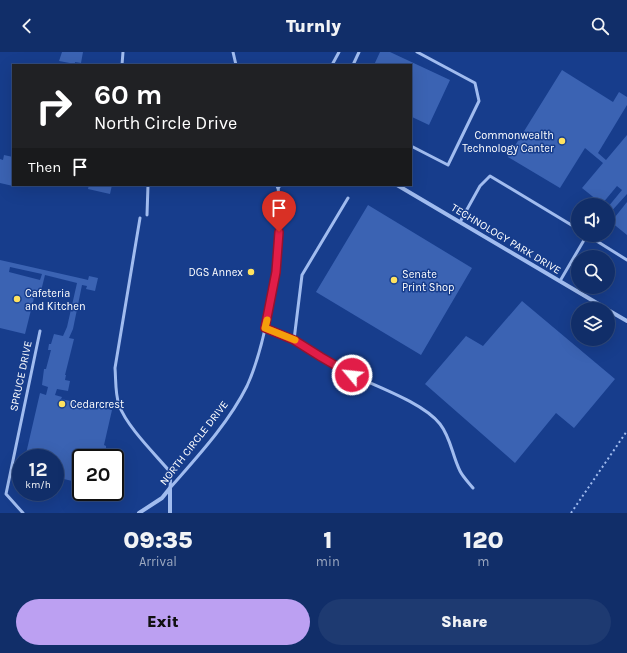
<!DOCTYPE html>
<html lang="en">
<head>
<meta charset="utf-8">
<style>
	body { margin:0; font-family:Karla,sans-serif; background:#1e3a71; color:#f1f3f6; height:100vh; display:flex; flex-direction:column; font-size:15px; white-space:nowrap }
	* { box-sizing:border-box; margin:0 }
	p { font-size:13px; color:#9ca8c0 }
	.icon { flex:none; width:22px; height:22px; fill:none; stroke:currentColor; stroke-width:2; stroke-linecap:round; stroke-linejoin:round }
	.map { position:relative; height:461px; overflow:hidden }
	.details { display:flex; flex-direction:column; background:#112e69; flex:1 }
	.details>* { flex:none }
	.hud { position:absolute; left:12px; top:12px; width:400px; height:122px; border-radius:0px; box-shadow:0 4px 16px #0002,0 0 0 1px #304a7d; background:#202124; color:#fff; overflow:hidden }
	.tools { position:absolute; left:571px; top:146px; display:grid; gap:8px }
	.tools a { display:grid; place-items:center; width:44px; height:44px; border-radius:50%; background:#112e69; box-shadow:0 4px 16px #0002,0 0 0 1px #304a7d; font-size:20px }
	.speed { position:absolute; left:12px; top:397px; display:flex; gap:8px; font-size:20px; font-weight:700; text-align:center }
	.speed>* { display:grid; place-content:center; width:52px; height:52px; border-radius:50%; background:#112e69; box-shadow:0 4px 16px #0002,0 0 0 1px #304a7d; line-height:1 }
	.speed small { font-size:10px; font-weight:400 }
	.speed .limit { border:2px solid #111; border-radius:6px; background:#fff; color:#111 }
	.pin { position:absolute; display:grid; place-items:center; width:34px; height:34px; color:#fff; margin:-41px -17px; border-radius:50% 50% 50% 0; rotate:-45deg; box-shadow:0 0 4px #0007 }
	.pin .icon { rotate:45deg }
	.me { position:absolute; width:44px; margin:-22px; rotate:298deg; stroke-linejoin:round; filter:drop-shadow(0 0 3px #0008) }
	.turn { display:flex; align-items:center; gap:14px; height:84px; padding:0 16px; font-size:18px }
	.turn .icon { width:52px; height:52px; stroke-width:2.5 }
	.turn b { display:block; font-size:28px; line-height:34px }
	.then { display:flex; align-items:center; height:38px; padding:0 16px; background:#0003; gap:8px; font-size:15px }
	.eta { display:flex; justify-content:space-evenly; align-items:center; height:68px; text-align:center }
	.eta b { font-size:24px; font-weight:800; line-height:28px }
	.button { display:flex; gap:8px; margin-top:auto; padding:8px 16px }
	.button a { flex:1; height:46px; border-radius:24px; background:#bca0f2; color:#111; font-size:16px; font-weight:800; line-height:46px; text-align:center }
	.button a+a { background:#1e3a71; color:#f1f3f6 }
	header { display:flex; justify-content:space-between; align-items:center; height:52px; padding:0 16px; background:#112e69; font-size:18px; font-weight:800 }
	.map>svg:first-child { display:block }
	.building { fill:#3b63b3; fill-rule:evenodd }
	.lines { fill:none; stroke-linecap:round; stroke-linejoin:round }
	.path { stroke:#a1bcef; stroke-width:2; stroke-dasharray:2 3; stroke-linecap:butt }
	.lane { stroke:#a1bcef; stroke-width:3 }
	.street { stroke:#a1bcef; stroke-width:4 }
	.route-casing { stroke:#92132f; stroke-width:10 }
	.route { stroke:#e11d48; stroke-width:7 }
	.slow { stroke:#f59e0b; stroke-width:7 }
	.poi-dot { fill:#ffe25f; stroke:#173d8c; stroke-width:1.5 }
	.labels { text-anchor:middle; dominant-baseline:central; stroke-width:3; stroke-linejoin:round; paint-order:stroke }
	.poi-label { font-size:11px; fill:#fff; stroke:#173d8c; text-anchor:start }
	.street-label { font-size:11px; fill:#fff; stroke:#173d8c }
</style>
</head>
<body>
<header><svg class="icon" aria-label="back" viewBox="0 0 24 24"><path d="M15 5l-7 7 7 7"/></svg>Turnly<svg class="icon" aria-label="search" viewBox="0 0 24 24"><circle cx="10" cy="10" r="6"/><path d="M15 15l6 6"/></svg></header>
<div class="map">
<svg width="627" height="461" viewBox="0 0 627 461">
	<rect width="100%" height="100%" fill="#173d8c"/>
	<path class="building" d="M 62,0 L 83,0 L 81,11 L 75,10 L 75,12 L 59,9 Z
		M 380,0 L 390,0 L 450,28 L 429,73 L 412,65 L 411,68 L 411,13 L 374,13 Z
		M 562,18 L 613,50 L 619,40 L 627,45 L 627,53 L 598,101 L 606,108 L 627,83 L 627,142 L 608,163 L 608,155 L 622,138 L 617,134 L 602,152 L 582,136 L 603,111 L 585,96 L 560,136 L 508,105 Z
		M 4,103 L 13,105 L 13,134 L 0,131 L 0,107 L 3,108 Z
		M 89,133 L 112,133 L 110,142 L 88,137 Z
		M 627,150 L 627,183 L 611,170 Z
		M 368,153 L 472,216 L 421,303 L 316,240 Z
		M 0,208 L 84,227 L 88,228 L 89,224 L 98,226 L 95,239 L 86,237 L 87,234 L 82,233 L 73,277 L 69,286 L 74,287 L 65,323 L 66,323 L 65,328 L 70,329 L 68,339 L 57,337 L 55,343 L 62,345 L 61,347 L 112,358 L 104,393 L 106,394 L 106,397 L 102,400 L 101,406 L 81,406 L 81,431 L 55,425 L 55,406 L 25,406 L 40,341 L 46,343 L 48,335 L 42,333 L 44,317 L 46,317 L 51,298 L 48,298 L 49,292 L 51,292 L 54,282 L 63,284 L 67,275 L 77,231 L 45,223 L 40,243 L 35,242 L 25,282 L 0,276 ZM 10,215 L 42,222 L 40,228 L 9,220 Z
		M 522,249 L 615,327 L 574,376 L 556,361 L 515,411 L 425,332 L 466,284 L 483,294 Z"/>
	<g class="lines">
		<path class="path" d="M 571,461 L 627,379"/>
		<path class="lane" d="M 233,0 L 236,13
			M 122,13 L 123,0
			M 332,13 L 339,0
			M 353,13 L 359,0
			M 411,94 L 448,113 L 479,49 L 475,31 L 417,0
			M 147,163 L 148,133
			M 140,166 L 115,316 C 116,328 115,341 119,353 C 127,375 155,402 171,421 L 170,436
			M 460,170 L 480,134 L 490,124 L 578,177
			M 587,183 L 627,208
			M 560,229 L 587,183
			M 265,276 C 275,279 284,283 293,287 C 310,296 326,309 342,318 C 369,332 422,349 440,372 C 451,386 452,403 460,419 C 463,425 469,431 473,436
			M 294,288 L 302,223 L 348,146
			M 170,436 C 197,405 228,372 247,334 C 258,310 264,284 269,258 C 276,217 282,176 278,134
			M 23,461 L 6,442 L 40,279"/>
		<path class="street" d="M 397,133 L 607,257
			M 278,135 L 280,133
			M 608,258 L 627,269
			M 139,461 L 162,446 L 170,436
			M 170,461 L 170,437"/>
	</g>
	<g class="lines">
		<g class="route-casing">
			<path id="route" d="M 279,180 L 276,220 L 265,276 L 294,288 L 321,305 L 352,323"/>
		</g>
		<use href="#route" class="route"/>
		<path class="slow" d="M 267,268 L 265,276 L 295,288"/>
	</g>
	<g class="poi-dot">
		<circle cx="562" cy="89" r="4"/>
		<circle cx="251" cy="220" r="4"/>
		<circle cx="394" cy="228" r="4"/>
		<circle cx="17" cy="247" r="4"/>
		<circle cx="62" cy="352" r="4"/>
	</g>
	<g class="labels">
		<g class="poi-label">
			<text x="554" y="83" text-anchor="end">Commonwealth<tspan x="554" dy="13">Technology Canter</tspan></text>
			<text x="243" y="220" text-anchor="end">DGS Annex</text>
			<text x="402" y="222">Senate<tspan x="402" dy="13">Print Shop</tspan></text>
			<text x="25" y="241">Cafeteria<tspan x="25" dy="13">and Kitchen</tspan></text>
			<text x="70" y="352">Cedarcrest</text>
		</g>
		<g class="street-label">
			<text transform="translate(506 187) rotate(31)">TECHNOLOGY PARK DRIVE</text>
			<text transform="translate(21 324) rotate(-78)">SPRUCE DRIVE</text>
			<text transform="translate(194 391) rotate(-52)">NORTH CIRCLE DRIVE</text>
		</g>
	</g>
</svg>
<div class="tools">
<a><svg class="icon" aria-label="sound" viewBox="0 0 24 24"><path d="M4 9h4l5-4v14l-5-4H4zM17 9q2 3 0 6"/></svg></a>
<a><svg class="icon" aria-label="search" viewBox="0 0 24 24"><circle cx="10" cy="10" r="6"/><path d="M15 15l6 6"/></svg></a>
<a><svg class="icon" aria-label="layers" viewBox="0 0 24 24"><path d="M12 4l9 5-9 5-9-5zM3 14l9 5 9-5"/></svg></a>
</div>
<div class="speed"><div>12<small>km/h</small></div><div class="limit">20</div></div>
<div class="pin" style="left:279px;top:180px;background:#d93025"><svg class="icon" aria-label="arrive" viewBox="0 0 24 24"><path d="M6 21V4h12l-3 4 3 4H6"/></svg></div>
<svg class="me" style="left:352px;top:323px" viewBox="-20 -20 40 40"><circle r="17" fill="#e11d48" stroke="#fff" stroke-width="3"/><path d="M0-11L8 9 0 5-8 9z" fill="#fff"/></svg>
<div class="hud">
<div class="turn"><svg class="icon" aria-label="right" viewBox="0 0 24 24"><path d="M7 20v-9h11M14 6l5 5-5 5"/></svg><div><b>60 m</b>North Circle Drive</div></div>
<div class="then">Then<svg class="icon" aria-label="arrive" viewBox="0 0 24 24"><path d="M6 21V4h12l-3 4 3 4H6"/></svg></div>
</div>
</div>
<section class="details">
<div class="eta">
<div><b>09:35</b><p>Arrival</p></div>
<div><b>1</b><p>min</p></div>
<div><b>120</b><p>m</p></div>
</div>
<div class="button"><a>Exit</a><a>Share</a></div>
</section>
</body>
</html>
